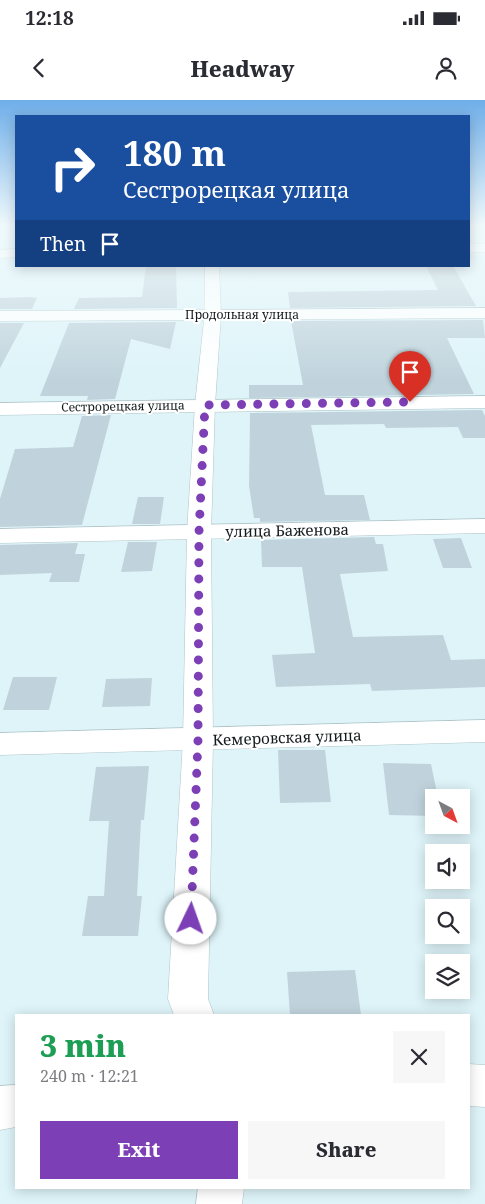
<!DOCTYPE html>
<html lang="en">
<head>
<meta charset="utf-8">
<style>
	body { margin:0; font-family:"Noto Serif",serif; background:#f7f7f7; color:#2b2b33; height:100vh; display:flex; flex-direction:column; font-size:19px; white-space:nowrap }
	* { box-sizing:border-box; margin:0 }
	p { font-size:16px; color:#7c7c81 }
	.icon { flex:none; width:28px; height:28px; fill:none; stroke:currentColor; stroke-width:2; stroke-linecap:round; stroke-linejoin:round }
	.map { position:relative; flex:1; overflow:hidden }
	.details { position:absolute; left:15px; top:914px; width:455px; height:175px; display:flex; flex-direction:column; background:#fff; border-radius:0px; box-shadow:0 2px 12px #0003 }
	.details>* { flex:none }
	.hud { position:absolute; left:15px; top:15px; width:455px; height:152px; border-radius:0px; box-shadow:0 2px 12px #0003; background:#1a4fa0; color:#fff; overflow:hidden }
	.needle { width:32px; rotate:139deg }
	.controls { position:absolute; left:425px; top:689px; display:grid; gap:10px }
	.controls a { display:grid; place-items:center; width:45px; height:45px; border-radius:0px; background:#fff; box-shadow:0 2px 12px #0003; font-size:25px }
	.pin { position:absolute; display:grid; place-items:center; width:42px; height:42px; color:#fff; margin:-51px -21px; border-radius:50% 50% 50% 0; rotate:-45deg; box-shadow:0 0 5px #0007 }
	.pin .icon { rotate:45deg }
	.me { position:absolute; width:55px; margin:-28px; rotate:3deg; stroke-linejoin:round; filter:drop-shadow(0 0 4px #0008) }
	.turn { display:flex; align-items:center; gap:18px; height:105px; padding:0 25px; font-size:22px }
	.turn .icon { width:65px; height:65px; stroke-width:2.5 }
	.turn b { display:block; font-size:35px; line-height:42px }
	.then { display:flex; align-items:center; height:48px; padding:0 25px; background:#0003; gap:10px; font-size:19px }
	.round { display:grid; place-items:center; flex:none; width:52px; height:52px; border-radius:0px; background:#f7f7f7 }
	.summary { display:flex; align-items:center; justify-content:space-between; height:85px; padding:0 25px }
	h1 { font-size:30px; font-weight:800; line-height:38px; color:#1e9e55 }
	.primary-button { display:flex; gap:10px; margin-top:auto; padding:10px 25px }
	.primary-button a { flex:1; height:58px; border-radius:0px; background:#7c3fb5; color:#fff; font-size:20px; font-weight:800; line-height:58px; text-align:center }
	.primary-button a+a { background:#f7f7f7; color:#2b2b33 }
	.status { display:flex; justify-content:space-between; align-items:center; height:35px; padding:0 25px; background:#fff; direction:ltr }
	.status svg { height:14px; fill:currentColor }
	header { display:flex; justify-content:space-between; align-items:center; height:65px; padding:0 25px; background:#fff; font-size:22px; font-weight:800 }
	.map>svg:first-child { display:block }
	.building { fill:#c0d3dc }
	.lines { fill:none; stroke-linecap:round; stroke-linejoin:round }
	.minor-casing { stroke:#aec3c7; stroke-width:1 }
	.major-casing { stroke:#aec3c7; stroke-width:1 }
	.minor { fill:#fff; fill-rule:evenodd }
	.major { fill:#fff; fill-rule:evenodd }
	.route { stroke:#7c3fb5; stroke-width:9; stroke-dasharray:0 16.2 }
	.labels { text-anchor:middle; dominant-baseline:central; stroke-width:4; stroke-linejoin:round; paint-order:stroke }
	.far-street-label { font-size:12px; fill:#121a1b; stroke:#fff }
	.street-label { font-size:15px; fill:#121a1b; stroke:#fff }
</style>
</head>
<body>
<div class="status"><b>12:18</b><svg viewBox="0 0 49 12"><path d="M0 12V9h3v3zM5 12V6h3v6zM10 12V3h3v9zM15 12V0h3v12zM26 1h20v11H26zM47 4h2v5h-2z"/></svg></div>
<header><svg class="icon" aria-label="back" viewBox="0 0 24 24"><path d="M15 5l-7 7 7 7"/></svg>Headway<svg class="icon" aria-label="person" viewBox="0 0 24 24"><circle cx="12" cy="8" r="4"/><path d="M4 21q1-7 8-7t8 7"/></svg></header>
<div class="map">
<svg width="485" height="1104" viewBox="0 0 485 1104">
	<rect width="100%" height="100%" fill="#def4f9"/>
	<path class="building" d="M 146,166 L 176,166 L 177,208 L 74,209 L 79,198 L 142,197 Z
		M 426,166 L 453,166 L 476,206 L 290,208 L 288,192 L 438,190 Z
		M 28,197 L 37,198 L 32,209 L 0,209 L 0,198 Z
		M 483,220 L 485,238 L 447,238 L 474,294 L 249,298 L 249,285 L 303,285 L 291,221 Z
		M 176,222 L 170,249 L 131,239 L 115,299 L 87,300 L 88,296 L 40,296 L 69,223 Z
		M 0,223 L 24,223 L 0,268 Z
		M 482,310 L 485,316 L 485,338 L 463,338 L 458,327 L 386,328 L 384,324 L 311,325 L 325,395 L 364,395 L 370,420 L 260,422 L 260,418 L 254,418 L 249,386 L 250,313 Z
		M 111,315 L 82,425 L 0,427 L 0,399 L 15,349 L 73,347 L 82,316 Z
		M 138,397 L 164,397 L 160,424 L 132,424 Z
		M 374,437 L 376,444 L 383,444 L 388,471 L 340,474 L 353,537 L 443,535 L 451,560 L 485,559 L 485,587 L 372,591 L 370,584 L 276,587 L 272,555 L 315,553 L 302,467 L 262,467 L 261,440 Z
		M 461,438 L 472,468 L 443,468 L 433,439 Z
		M 128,442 L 157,442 L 152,471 L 121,472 Z
		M 78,443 L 75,454 L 85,454 L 79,482 L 49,482 L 52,473 L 0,475 L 0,445 Z
		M 13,577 L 57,577 L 49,610 L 3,610 Z
		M 152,578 L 150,606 L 102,607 L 106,579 Z
		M 278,650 L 325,650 L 331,702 L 280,703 Z
		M 383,663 L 431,664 L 438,698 L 434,698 L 434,716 L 389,715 Z
		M 149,666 L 144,720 L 141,720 L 137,796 L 142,796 L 138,836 L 82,836 L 88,796 L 104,796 L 109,721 L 89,721 L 96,667 Z
		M 355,870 L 361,915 L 290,915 L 287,872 Z"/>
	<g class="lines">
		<g class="minor-casing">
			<path id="minor" d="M 469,144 L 485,144 L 485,152 L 469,152 Z
				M 16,149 L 16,157 L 0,158 L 0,150 Z
				M 485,208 L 485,218 L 213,220 L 205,215 L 213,210 Z
				M 485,296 L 485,308 L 0,315 L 0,303 Z
				M 485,419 L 485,433 L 0,443 L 0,429 Z
				M 485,620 L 485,642 L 0,655 L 0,633 Z
				M 16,985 L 16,1027 L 0,1030 L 0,986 Z
				M 198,1088 L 244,1088 L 242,1104 L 196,1104 Z"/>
		</g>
		<g class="major-casing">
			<path id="major" d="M 205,166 L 219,166 L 221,215 L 215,305 L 211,432 L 213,640 L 208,899 L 214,915 L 174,915 L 168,899 L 183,640 L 187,432 L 195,305 L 204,220 L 0,221 L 0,211 L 205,210 Z
				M 469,964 L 485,965 L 485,1007 L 469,1006 Z"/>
		</g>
		<use href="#minor" class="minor"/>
		<use href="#major" class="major"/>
	</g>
	<linearGradient id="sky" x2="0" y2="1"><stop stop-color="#6faee9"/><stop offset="0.45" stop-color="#f0fafc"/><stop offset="1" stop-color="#f0fafc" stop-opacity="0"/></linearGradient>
	<rect width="485" height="280" fill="url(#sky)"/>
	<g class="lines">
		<path class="route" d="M 191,819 L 198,640 L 199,432 L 205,305 L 410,302"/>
	</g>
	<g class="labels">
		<g class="far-street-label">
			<text x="242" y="214">Продольная улица</text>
			<text transform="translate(123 306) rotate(-1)">Сестрорецкая улица</text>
		</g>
		<g class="street-label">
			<text transform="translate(287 430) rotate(-1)">улица Баженова</text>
			<text transform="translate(287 637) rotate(-2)">Кемеровская улица</text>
		</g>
	</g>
</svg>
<div class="controls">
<a><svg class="needle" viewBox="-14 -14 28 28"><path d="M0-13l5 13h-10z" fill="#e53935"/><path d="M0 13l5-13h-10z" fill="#7c7c81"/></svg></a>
<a><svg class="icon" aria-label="sound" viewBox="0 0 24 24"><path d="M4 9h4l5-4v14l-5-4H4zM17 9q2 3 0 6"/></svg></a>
<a><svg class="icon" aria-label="search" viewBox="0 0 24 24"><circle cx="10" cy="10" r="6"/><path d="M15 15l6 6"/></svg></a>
<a><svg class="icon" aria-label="layers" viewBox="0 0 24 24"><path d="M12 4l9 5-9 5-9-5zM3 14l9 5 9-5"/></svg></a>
</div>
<div class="pin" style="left:410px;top:302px;background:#d93025"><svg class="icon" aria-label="arrive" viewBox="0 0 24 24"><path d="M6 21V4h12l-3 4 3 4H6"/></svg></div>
<svg class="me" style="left:191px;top:819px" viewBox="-20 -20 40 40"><circle r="19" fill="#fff"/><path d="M0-13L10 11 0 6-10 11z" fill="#7c3fb5"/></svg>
<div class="hud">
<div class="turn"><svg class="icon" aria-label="right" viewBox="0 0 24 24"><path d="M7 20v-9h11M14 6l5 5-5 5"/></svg><div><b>180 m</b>Сестрорецкая улица</div></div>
<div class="then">Then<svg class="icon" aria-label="arrive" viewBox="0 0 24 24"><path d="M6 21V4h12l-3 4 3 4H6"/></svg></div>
</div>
<section class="details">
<div class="summary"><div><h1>3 min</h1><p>240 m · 12:21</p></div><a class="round"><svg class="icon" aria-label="close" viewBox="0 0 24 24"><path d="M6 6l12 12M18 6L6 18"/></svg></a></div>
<div class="primary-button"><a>Exit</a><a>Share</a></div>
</section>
</div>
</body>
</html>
